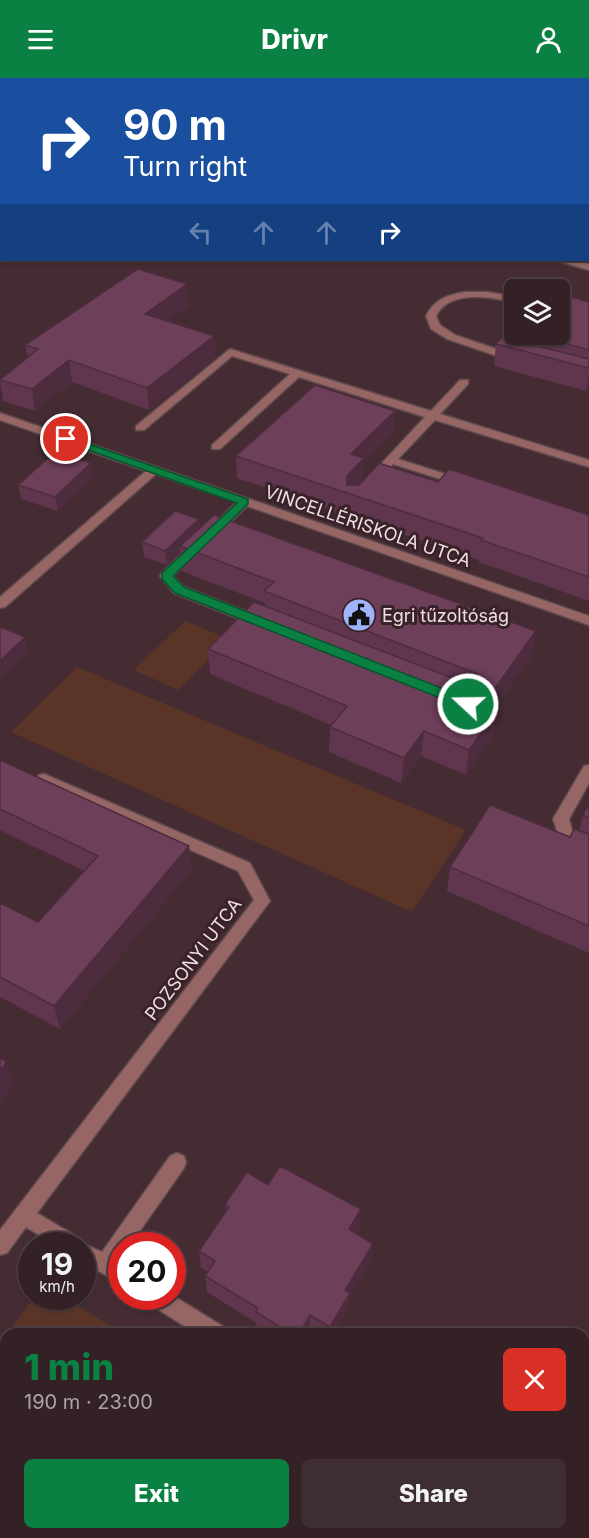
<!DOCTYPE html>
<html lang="en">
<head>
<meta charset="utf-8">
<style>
	body { margin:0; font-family:Inter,sans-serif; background:#3e2e32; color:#f1f3f6; height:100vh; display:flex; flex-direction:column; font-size:22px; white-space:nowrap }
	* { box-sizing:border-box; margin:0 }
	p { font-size:20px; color:#a9a3a7 }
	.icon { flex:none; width:33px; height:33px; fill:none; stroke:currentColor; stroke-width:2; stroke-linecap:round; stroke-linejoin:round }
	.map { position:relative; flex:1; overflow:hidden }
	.side { position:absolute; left:0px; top:1250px; width:590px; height:212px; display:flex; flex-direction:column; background:#332126; border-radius:18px 18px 0 0; box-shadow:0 2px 4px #0004,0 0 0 2px #4e3e43 }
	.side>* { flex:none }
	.guide { position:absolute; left:0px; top:0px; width:590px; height:183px; box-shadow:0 2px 4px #0004,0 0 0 2px #4e3e43; background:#1a4fa0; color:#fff; overflow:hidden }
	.buttons { position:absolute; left:504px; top:201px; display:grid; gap:12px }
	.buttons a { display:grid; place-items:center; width:66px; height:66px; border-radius:9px; background:#332126; box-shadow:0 2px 4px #0004,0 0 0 2px #4e3e43; font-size:30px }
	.speed { position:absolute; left:18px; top:1154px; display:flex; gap:12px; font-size:30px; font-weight:700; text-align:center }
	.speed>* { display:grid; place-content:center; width:78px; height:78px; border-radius:50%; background:#332126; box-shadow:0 2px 4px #0004,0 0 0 2px #4e3e43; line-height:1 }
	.speed small { font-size:15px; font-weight:400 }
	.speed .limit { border:9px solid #d22; background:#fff; color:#111 }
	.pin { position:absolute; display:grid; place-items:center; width:51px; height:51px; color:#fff; margin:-26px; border:3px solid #fff; border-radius:50%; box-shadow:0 2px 6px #0007 }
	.me { position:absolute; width:66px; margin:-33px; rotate:291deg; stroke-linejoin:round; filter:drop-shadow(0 0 4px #0008) }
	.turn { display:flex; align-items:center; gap:21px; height:126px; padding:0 24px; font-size:27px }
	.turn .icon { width:78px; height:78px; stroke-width:2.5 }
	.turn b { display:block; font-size:42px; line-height:51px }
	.lanes { display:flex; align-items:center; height:57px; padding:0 24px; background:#0003; justify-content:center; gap:30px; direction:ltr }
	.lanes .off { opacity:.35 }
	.round { display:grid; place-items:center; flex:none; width:63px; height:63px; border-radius:9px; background:#3e2e32 }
	.summary { display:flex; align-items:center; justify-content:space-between; height:102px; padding:0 24px }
	h1 { font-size:36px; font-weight:800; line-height:45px; color:#0b8043 }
	.primary-button { display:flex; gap:12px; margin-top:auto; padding:12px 24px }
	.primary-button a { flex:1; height:69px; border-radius:9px; background:#0b8043; color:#fff; font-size:24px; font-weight:800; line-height:69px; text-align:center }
	.primary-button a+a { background:#3e2e32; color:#f1f3f6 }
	header { display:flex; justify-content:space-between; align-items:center; height:78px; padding:0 24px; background:#0b8043; color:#fff; font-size:27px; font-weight:800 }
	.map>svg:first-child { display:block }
	.green { fill:#5a3527 }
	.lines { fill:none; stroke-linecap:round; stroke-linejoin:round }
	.minor-casing { stroke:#5f494e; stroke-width:3 }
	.minor { fill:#956663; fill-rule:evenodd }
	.wall { fill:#5f364d }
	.shaded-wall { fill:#4d2c3e }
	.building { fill:#6e3f59; stroke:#4d2c3e; stroke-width:1.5 }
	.route { fill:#0b8043; stroke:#07532c; stroke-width:1.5 }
	.labels { text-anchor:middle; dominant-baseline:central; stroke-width:6; stroke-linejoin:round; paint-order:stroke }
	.street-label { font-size:18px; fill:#efdfe2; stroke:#392228 }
	.poi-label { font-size:18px; fill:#efdfe2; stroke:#392228; text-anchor:start }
</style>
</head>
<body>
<header><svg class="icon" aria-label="menu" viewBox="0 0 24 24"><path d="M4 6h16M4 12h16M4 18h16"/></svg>Drivr<svg class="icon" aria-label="person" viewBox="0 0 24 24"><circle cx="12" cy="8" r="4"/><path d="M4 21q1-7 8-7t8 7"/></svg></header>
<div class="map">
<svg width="589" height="1460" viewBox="0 0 589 1460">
	<rect width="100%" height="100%" fill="#442c32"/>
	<path class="green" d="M 185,543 L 229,561 L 178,612 L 134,592 Z
		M 77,589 L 466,752 L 412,834 L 11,654 Z
		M 35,1218 L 62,1218 L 122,1255 L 8,1255 Z
		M 6,1258 L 6,1455 L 218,1455 L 215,1460 L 0,1460 L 0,1266 Z"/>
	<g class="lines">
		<g class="minor-casing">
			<path id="minor" d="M 588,85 L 589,85 L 589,91 L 588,91 Z
				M 555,182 L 570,182 L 589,186 L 589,192 Z
				M 465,214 L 486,214 L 514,218 L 514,224 C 490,219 450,211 436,238 L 440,247 L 455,257 L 517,278 L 517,282 L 509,282 L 447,261 L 431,251 L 426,238 C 435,221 447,217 465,214 Z
				M 230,271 L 431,333 L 460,302 L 468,302 L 468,306 L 440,336 L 589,382 L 589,389 L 435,342 L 398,381 L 464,402 L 464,406 L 456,406 L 393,386 L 390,389 L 382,389 L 382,385 L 425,339 L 299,299 L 220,371 L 212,371 L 212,367 L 290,296 L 232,278 L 144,352 L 136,352 L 136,348 Z
				M 0,335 L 589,538 L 589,547 L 247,428 L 216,458 L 208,458 L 208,452 L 237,424 L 156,396 L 5,529 L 0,530 L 0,519 L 146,393 L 0,342 Z
				M 194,467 L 200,471 L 173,498 L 184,509 L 265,541 L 267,544 L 265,547 L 255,547 L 174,515 L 160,498 L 162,495 L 190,468 Z
				M 589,687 L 589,705 L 569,741 L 575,763 L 589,769 L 589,781 L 563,771 L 553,741 L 584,688 Z
				M 44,696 L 250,785 L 270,823 L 37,1135 L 79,1160 L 80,1164 L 102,1174 L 170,1078 L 177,1075 L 184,1078 L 186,1084 L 184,1090 L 130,1167 L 122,1167 L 122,1180 L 119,1184 L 122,1186 L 122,1206 L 82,1184 L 82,1167 L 55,1167 L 26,1149 L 7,1175 L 0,1177 L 0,1152 L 254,822 L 238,793 L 39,705 L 37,701 L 39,697 Z
				M 172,1217 L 224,1249 L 227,1256 L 197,1256 L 148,1225 L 145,1218 Z
				M 589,1288 L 589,1308 L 584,1310 L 584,1290 Z
				M 324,1455 L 346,1455 L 344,1460 L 322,1460 Z"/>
		</g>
		<use href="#minor" class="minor"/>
	</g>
	<path class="wall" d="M 30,0 L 254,0 L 260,2 L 35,2 Z
		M 471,0 L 589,0 L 589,83 L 588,83 L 588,2 L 473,2 Z
		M 588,136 L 589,136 L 589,174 L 588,174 Z
		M 187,206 L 188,228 L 167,243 L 214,258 L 215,280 L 149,332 L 72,304 L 35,333 L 3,323 L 0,301 L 28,280 L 25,267 Z
		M 589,224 L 589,308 L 586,313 L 494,288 L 496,266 L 508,261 L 510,250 L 514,245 L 514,256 L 560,256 Z
		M 394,354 L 364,384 L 363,402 L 438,404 L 589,437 L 589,523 L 479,484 L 479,482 L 237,400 L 236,378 Z
		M 93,400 L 58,433 L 21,421 L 18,407 Z
		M 199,441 L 200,450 L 536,553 L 532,578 L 494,631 L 497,633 L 493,657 L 466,697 L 421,678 L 401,705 L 329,674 L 330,649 L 331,647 L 210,596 L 208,571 L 265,528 L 265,525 L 181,493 L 180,475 L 167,487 L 144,479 L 142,464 Z
		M 0,682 L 189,768 L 191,792 L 60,951 L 0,919 L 0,825 L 38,844 L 84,793 L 0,752 Z
		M 589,726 L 589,875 L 447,813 L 450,789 L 570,759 L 579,753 L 583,737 Z
		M 268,1107 L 360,1148 L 355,1155 L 373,1166 L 371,1182 L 349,1220 L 348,1231 L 334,1256 L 315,1256 L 310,1252 L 308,1256 L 266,1256 L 257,1250 L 256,1245 L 207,1214 L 205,1198 L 208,1194 L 201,1190 L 199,1173 L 226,1134 L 225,1126 Z"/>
	<path class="shaded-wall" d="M 187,206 L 188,228 L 147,258 L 145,236 Z
		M 214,258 L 215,280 L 149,332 L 147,310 Z
		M 69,282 L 72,304 L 35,333 L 32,311 Z
		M 589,294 L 589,308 L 586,313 Z
		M 395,333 L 394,354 L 364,384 L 363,402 L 350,416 L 347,415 L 347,398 L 351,376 Z
		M 91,385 L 93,400 L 58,433 L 55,419 Z
		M 199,441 L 200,456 L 180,468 L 180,475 L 167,487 L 165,473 Z
		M 536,553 L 532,578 L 479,652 L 483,627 Z
		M 25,559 L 28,574 L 0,601 L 0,583 Z
		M 497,633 L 493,657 L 466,697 L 469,672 Z
		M 424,653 L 421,678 L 401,705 L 404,680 Z
		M 189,768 L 191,792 L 60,951 L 54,928 Z
		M 7,984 L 14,1008 L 0,1024 L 0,992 Z
		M 361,1131 L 360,1148 L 348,1168 L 349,1151 Z
		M 373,1166 L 371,1182 L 349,1220 L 348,1231 L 334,1256 L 329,1256 L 330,1249 L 345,1212 Z
		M 310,1237 L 310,1252 L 308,1256 L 299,1256 Z"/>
	<path class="building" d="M 77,0 L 254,0 L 260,2 L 83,2 Z
		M 481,0 L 589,0 L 589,7 L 588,8 L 588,2 L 482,2 Z
		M 588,11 L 589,14 L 589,74 L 588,74 Z
		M 588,136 L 589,136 L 589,161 L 588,160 Z
		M 138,191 L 187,206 L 145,236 L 214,258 L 147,310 L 69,282 L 32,311 L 0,302 L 38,271 L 25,267 Z
		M 560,216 L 589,224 L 589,272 L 532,256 L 560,256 Z
		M 514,245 L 514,252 L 510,250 Z
		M 502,259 L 589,281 L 589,290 L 496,266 Z
		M 315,307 L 395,333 L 351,376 L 364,380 L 347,398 L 347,407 L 359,407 L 379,385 L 438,404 L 449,391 L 589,437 L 589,499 L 481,462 L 483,460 L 236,378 Z
		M 55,374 L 91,385 L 55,419 L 18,407 Z
		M 175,433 L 199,441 L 165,473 L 142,464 Z
		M 214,437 L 536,553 L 483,627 L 497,633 L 469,672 L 424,653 L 404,680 L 330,649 L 347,628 L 208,571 L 254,524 L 470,607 L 480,602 L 478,596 L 264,513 L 274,504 L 180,468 Z
		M 0,549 L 25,559 L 0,583 Z
		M 0,682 L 189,768 L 54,928 L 0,899 L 0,825 L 38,844 L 98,778 L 0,731 Z
		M 589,726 L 589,740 L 583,737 Z
		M 490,727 L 570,759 L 574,751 L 589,756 L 589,848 L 450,789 Z
		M 0,980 L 7,984 L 0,992 Z
		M 280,1088 L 361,1131 L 349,1151 L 373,1166 L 345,1212 L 350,1215 L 330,1249 L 310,1237 L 299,1256 L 291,1256 L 256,1234 L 258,1230 L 205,1198 L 215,1183 L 199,1173 L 229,1129 L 225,1126 L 247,1094 L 268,1107 Z"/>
	<path class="route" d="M 66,358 L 248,421 L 248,426 L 173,498 L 184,509 L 472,622 L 474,626 L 472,629 L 463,629 L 175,515 L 162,501 L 162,495 L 237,425 L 63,363 L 61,361 Z"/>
	<defs>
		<g id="civic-disc" transform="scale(1.725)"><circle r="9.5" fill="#a0b3fd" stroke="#392228"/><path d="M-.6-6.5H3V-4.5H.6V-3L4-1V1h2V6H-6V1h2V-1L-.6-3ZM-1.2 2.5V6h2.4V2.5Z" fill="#111"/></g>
	</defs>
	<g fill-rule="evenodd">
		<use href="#civic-disc" x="359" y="537"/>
	</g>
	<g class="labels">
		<g class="street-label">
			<text transform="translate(368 448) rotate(19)">VINCELLÉRISKOLA UTCA</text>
			<text transform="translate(193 881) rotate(-53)">POZSONYI UTCA</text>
		</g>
		<g class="poi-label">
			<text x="382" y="537">Egri tűzoltóság</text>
		</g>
	</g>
</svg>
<div class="buttons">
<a><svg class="icon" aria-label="layers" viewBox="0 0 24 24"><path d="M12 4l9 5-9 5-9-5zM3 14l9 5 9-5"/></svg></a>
</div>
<div class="speed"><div>19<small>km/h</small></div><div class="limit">20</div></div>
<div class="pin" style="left:66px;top:361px;background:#d93025"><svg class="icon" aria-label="arrive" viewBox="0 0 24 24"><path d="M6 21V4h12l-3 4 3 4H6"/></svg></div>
<svg class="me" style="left:468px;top:626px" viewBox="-20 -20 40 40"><circle r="17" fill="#0b8043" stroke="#fff" stroke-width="3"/><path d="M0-11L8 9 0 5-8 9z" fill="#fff"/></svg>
<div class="guide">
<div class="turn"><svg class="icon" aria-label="right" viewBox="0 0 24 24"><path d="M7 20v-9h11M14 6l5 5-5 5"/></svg><div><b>90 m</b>Turn right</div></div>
<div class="lanes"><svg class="icon off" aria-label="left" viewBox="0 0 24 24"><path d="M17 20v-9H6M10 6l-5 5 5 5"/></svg><svg class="icon off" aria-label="ahead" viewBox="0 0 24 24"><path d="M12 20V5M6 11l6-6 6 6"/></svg><svg class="icon off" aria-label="ahead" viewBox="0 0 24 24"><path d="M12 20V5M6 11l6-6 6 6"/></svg><svg class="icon" aria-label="right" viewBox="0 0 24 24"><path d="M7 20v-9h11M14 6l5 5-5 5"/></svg></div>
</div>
<section class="side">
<div class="summary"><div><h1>1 min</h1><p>190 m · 23:00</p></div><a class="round" style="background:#d93025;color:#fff"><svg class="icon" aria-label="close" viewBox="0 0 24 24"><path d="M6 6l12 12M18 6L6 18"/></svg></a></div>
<div class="primary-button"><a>Exit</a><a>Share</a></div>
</section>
</div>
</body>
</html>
